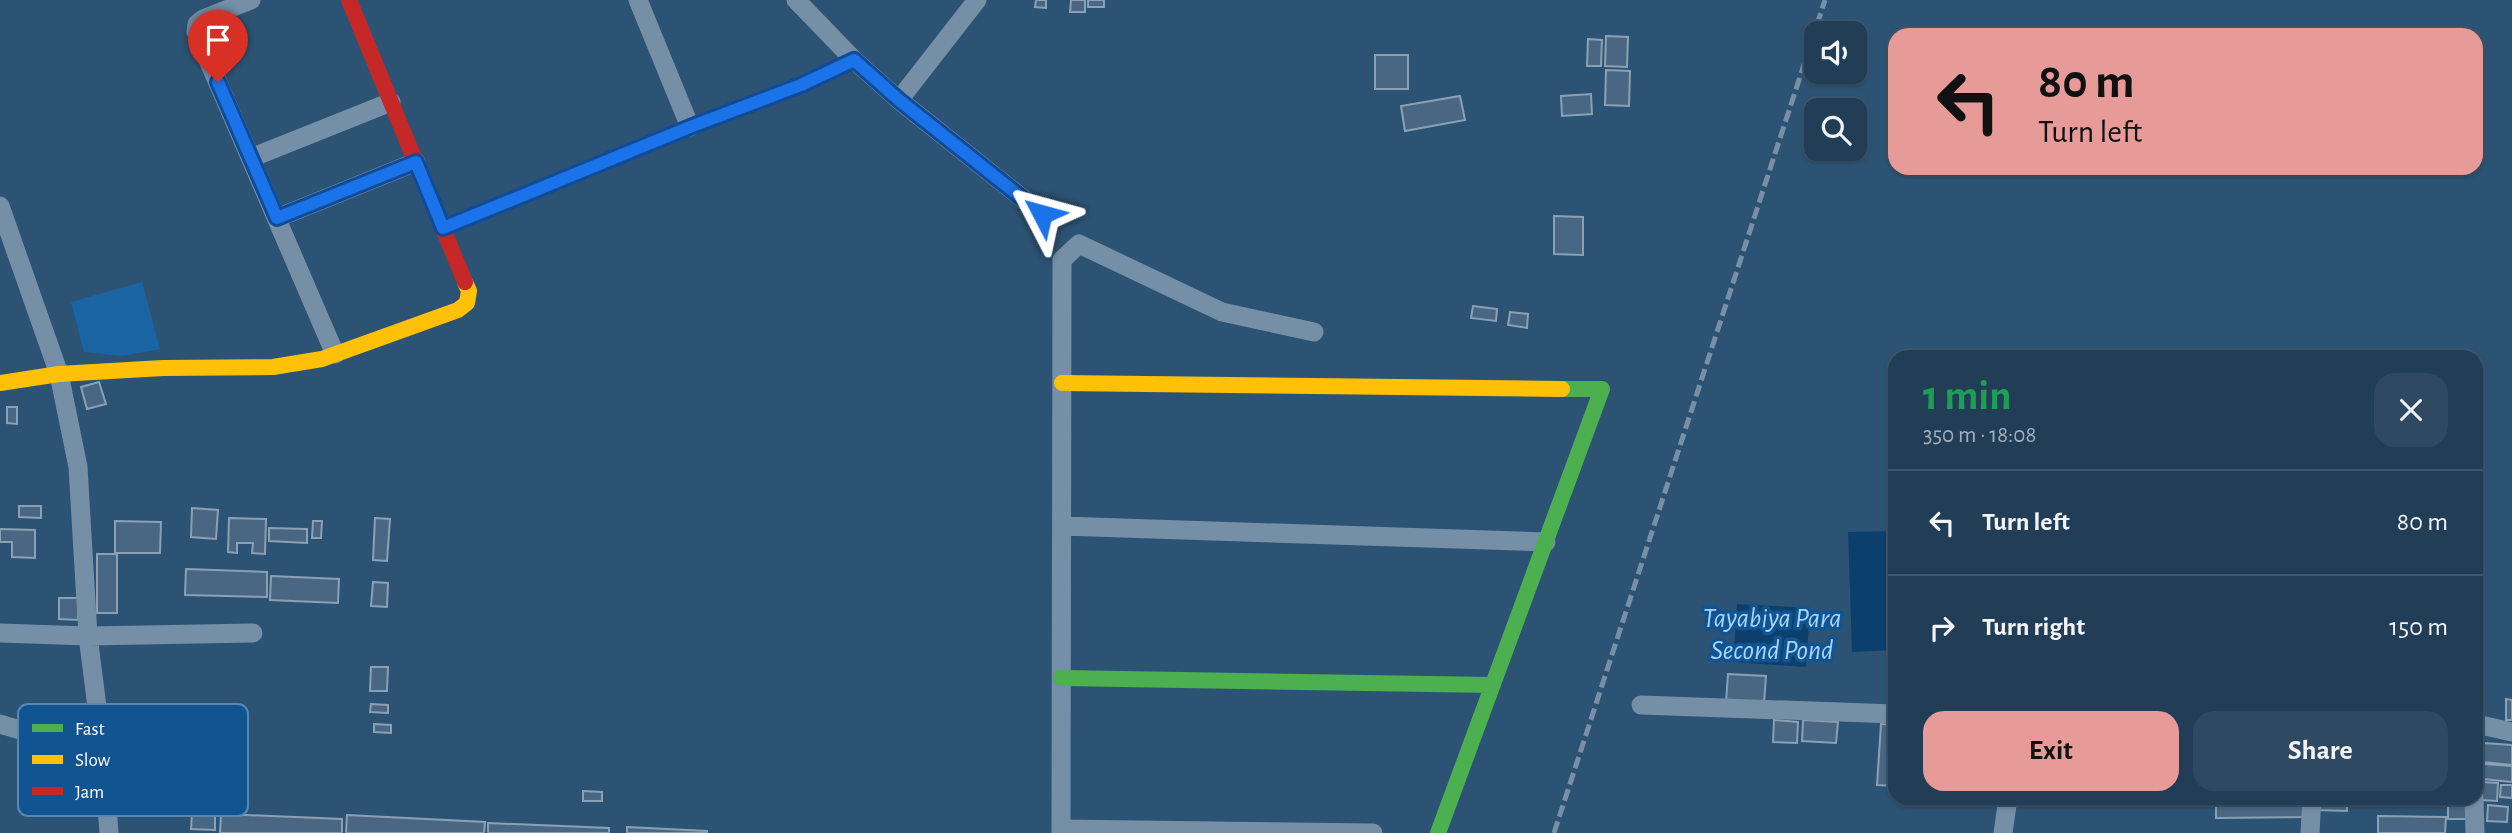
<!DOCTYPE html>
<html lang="en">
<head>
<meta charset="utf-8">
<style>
	body { margin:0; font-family:"Alegreya Sans",sans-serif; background:#2e4961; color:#f1f3f6; height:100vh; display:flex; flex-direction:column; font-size:26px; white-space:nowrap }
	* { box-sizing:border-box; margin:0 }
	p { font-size:23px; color:#a2aeba }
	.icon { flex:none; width:38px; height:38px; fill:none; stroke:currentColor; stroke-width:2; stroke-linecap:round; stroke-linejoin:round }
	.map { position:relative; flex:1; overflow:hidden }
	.drawer { position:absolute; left:1888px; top:350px; width:595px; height:455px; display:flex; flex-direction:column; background:#223e57; border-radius:21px; box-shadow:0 2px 5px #0004,0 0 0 2px #3f576d }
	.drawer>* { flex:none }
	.top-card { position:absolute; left:1888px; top:28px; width:595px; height:147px; border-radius:21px; box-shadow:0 2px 5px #0004,0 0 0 2px #3f576d; background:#e69b98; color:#111; overflow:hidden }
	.buttons { position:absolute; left:1804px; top:21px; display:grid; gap:14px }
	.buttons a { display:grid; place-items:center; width:63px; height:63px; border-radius:14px; background:#223e57; box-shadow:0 2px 5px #0004,0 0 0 2px #3f576d; font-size:35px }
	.pin { position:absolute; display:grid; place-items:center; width:60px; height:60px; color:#fff; margin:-72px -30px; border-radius:50% 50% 50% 0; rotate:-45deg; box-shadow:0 0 7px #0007 }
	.pin .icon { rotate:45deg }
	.me { position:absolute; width:77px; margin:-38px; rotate:309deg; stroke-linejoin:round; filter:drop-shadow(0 0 5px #0008) }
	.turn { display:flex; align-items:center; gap:24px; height:147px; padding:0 35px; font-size:32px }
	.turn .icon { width:91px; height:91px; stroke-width:2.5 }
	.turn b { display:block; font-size:49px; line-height:60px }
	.round { display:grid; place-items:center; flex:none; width:74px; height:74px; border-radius:21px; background:#2e4961 }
	.head { display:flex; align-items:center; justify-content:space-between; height:119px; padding:0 35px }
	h1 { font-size:42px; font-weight:700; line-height:52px; color:#1e9e55 }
	.action { display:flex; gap:14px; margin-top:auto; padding:14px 35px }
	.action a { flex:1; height:80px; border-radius:21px; background:#e69b98; color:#111; font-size:28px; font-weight:700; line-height:80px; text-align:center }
	.action a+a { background:#2e4961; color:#f1f3f6 }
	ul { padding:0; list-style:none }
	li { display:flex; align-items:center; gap:21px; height:105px; padding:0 35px; border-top:2px solid #3f576d }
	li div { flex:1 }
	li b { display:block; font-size:26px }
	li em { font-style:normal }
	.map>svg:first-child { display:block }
	.green { fill:#1b64a4 }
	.water { fill:#0d3f6d }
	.building { fill:#496782; stroke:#8aa1b5; stroke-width:2 }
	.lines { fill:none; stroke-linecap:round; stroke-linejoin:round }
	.street { stroke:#758fa7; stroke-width:19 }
	.fast { stroke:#4caf50; stroke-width:16 }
	.slow { stroke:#ffc107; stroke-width:16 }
	.jam { stroke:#c62828; stroke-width:16 }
	.rail { stroke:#7890a7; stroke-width:5; stroke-dasharray:12 5; stroke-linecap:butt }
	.route-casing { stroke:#114b97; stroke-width:18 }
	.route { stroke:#1a73e8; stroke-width:12 }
	.labels { text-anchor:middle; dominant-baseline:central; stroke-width:7; stroke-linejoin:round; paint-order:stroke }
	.water-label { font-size:28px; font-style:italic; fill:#a7d4fa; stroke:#105491 }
	.key { fill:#105491; stroke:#5887b2; stroke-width:2 }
	.key-label { font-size:19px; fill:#fff }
</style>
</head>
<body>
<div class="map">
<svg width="2512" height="833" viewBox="0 0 2512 833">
	<rect width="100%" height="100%" fill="#2d5374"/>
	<path class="green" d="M 142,282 L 160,349 L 122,356 L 84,352 L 71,302 Z"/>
	<path class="water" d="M 1895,531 L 1895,650 L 1852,652 L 1848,532 Z
		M 1737,604 L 1810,608 L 1806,667 L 1733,662 Z"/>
	<path class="building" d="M 1036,0 L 1046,0 L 1046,8 L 1035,7 Z
		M 1071,0 L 1085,0 L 1085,12 L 1070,12 Z
		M 1088,0 L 1104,0 L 1104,7 L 1088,7 Z
		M 1606,36 L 1628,37 L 1627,67 L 1605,66 Z
		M 1588,39 L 1602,40 L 1601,66 L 1587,66 Z
		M 1375,55 L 1408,55 L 1408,89 L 1375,89 Z
		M 1606,70 L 1630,71 L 1629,106 L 1605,105 Z
		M 1591,94 L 1592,114 L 1562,116 L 1561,96 Z
		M 1460,96 L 1465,120 L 1405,131 L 1401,106 Z
		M 1554,216 L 1583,217 L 1583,255 L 1554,254 Z
		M 1473,306 L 1497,309 L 1496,321 L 1471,318 Z
		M 1510,312 L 1528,314 L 1527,328 L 1508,325 Z
		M 99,382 L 106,404 L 87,409 L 81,387 Z
		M 7,407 L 17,407 L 17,424 L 7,423 Z
		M 19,506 L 41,506 L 41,518 L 19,517 Z
		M 192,508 L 218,510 L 216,539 L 191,537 Z
		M 229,518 L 266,519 L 265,554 L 252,553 L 253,543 L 237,543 L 237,553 L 228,552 Z
		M 375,518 L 390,519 L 387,561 L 373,560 Z
		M 115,521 L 161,522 L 160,553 L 115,553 Z
		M 313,521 L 322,521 L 321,538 L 312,538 Z
		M 269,528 L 307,529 L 307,543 L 269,541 Z
		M 0,529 L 35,530 L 35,558 L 12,557 L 12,542 L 0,542 Z
		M 97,554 L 117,554 L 117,613 L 97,613 Z
		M 186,569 L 267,572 L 267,597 L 185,595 Z
		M 271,576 L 339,579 L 338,603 L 270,600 Z
		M 373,582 L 388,583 L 387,607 L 371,606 Z
		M 59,598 L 78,598 L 78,620 L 59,619 Z
		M 371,667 L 388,667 L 387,691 L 370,691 Z
		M 1728,674 L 1766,676 L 1764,704 L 1726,702 Z
		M 2506,699 L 2512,700 L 2512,720 L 2506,720 Z
		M 371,704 L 388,705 L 388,713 L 370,712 Z
		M 1774,720 L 1798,722 L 1797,743 L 1773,742 Z
		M 1803,720 L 1838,722 L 1836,743 L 1802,741 Z
		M 374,724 L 391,725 L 391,733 L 374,732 Z
		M 1881,724 L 1895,725 L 1895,786 L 1877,785 Z
		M 2484,743 L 2512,745 L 2512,765 L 2482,762 Z
		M 2484,764 L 2512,766 L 2512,782 L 2483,779 Z
		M 2482,782 L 2498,783 L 2497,801 L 2481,800 Z
		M 2501,785 L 2512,785 L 2512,798 L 2500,797 Z
		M 583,791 L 602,792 L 602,801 L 583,801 Z
		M 2305,798 L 2305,817 L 2216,818 L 2216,799 Z
		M 2316,798 L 2347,798 L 2347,811 L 2316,810 Z
		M 2426,798 L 2444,798 L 2444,806 L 2426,806 Z
		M 2448,802 L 2469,802 L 2469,819 L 2448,819 Z
		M 2488,805 L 2508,807 L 2507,822 L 2487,821 Z
		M 192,813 L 215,814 L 215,830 L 191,829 Z
		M 221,814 L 342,819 L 342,833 L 220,833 Z
		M 347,815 L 485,822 L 484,833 L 346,833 Z
		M 2378,816 L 2446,817 L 2445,833 L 2378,833 Z
		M 488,823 L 609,828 L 609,833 L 488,833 Z
		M 627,827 L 707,831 L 707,833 L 627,833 Z"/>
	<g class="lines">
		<path class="street" d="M 251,0 L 203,19 L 197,24 L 196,32 L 335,354
			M 638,0 L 690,127
			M 796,0 L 854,60 L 899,100
			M 977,0 L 899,100 L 1042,214
			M 251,158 L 391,102
			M 0,206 L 59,374 L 78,467 L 88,636 L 103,754 L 109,833
			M 277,218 L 416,162
			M 1062,526 L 1546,542
			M 0,633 L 88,636 L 253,633
			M 1641,705 L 1895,714
			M 0,724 L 103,754
			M 2476,724 L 2512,732
			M 2474,798 L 2475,833
			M 1061,829 L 1373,833
			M 1061,833 L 1062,260 L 1079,244 L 1222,312 L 1314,332
			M 2003,833 L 2008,798
			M 2310,833 L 2312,798"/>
		<path class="fast" d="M 1061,678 L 1493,685
			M 1438,833 L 1602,389 L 1562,389"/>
		<path class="slow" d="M 443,228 L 690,127 L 801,85 L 854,60
			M 0,383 L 59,374 L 163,368 L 273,367 L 322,359 L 458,310 L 467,303 L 469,291 L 465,282
			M 1062,383 L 1562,389"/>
		<path class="jam" d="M 349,0 L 465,282"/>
		<path class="rail" d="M 1554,833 L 1825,0"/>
	</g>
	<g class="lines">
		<g class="route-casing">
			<path id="route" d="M 218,82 L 277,218 L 416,162 L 443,228 L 690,127 L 801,85 L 854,60 L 899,100 L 1042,214"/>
		</g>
		<use href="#route" class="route"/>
	</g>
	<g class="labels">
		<g class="water-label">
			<text x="1772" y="619">Tayabiya Para<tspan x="1772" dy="32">Second Pond</tspan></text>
		</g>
	</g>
	<rect x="18" y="704" width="230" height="112" rx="10" class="key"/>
	<rect x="32" y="724" width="31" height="8" fill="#4caf50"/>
	<rect x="32" y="755" width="31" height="9" fill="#ffc107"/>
	<rect x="32" y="787" width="31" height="8" fill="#c62828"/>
	<g class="key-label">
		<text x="75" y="735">Fast</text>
		<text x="75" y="766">Slow</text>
		<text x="75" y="798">Jam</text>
	</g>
</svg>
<div class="buttons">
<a><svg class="icon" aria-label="sound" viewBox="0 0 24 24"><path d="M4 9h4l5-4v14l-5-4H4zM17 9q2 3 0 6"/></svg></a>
<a><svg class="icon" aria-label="search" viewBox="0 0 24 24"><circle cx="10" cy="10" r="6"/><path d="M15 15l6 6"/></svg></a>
</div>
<div class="pin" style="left:218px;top:82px;background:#d93025"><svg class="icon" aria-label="arrive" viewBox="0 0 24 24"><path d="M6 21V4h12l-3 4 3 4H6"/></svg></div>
<svg class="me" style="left:1042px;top:214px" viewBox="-20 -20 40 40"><path d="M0-17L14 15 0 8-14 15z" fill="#1a73e8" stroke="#fff" stroke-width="4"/></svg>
<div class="top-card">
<div class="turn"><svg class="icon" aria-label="left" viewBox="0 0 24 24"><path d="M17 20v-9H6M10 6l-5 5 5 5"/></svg><div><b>80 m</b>Turn left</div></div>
</div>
<section class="drawer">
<div class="head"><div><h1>1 min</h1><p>350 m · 18:08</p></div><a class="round"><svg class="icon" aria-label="close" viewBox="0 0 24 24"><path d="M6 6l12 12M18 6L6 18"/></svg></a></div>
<ul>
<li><svg class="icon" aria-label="left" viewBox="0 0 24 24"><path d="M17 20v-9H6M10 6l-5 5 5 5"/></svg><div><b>Turn left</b></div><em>80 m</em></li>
<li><svg class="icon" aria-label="right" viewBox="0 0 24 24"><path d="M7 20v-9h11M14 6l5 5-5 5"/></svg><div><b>Turn right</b></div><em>150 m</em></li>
</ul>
<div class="action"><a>Exit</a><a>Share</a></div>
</section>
</div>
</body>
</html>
